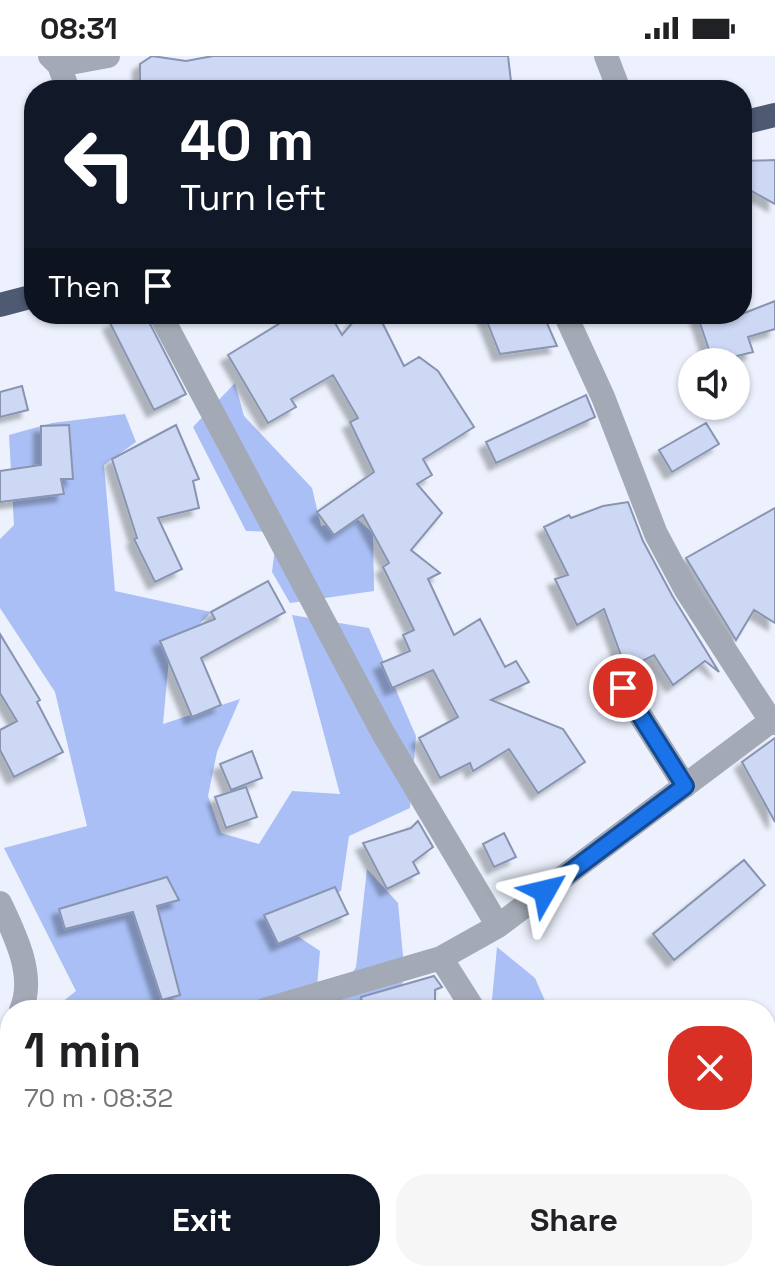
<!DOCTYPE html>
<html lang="en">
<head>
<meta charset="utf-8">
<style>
	body { margin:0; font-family:"Space Grotesk",sans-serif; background:#f6f6f6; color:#202124; height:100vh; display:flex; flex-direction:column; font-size:30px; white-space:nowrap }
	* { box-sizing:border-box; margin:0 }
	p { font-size:26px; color:#757577 }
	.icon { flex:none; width:44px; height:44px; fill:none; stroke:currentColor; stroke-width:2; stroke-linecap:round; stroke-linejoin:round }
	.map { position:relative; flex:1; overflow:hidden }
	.details { position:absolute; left:0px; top:944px; width:776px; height:282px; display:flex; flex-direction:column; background:#fff; border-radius:32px 32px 0 0; box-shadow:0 2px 6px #0004 }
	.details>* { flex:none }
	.top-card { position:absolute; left:24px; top:24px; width:728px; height:244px; border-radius:32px; box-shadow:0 2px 6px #0004; background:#111827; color:#fff; overflow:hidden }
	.tools { position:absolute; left:678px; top:292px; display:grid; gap:16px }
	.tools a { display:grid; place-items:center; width:72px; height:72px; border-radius:50%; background:#fff; box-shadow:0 2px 6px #0004; font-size:40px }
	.pin { position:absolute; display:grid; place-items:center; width:68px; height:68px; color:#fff; margin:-34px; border:4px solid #fff; border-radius:50%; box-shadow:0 2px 8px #0007 }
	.me { position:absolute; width:88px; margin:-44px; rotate:53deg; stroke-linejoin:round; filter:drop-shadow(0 0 6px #0008) }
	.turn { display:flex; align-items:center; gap:28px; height:168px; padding:0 24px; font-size:36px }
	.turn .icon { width:104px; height:104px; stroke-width:2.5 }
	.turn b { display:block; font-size:56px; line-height:68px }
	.then { display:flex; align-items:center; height:76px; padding:0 24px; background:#0003; gap:16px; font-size:30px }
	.round { display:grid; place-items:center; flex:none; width:84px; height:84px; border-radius:32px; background:#f6f6f6 }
	.overview { display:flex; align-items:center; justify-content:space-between; height:136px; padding:0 24px }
	h1 { font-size:48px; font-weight:700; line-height:60px }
	.cta { display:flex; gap:16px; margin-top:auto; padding:16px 24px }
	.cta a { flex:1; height:92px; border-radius:32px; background:#111827; color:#fff; font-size:32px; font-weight:700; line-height:92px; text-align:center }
	.cta a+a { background:#f6f6f6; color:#202124 }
	.status { display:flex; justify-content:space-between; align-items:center; height:56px; padding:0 40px; background:#fff; direction:ltr }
	.status svg { height:22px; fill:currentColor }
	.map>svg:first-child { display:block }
	.forest { fill:#a9bff5 }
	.building { fill:#ccd8f4; stroke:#8894b0; stroke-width:2; filter:url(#shadow) }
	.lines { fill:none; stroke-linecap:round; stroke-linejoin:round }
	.minor { stroke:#a4a9b6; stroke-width:24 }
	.highway { stroke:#4e5972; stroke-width:24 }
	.route-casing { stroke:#114b97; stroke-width:20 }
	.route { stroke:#1a73e8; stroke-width:14 }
</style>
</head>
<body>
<div class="status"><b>08:31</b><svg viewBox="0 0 49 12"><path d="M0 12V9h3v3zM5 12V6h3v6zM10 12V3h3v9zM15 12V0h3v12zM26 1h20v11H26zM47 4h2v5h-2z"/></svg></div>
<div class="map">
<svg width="775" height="1225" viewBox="0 0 775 1225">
	<defs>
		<filter id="shadow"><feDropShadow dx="-7" dy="7" stdDeviation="2" flood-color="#0004"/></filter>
	</defs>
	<rect width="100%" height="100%" fill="#ecf1fd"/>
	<path class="forest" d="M 235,327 L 244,360 L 312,432 L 321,470 L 357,463 L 373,477 L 374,535 L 290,547 L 272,516 L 277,476 L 246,475 L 193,371 Z
		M 125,358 L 136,386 L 104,409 L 115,535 L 211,556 L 169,602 L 163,668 L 240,643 L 217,696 L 208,740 L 221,777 L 259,788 L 292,735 L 340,738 L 292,559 L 369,572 L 416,680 L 410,752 L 349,780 L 341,835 L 305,854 L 266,859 L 320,895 L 315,954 L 52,954 L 76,935 L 4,792 L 87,770 L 55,636 L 0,552 L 0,483 L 14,469 L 9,379 L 52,367 Z
		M 367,813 L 398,847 L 405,920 L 393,954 L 336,954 L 335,945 L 356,911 Z
		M 497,891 L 535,922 L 549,954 L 491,954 Z
		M 10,976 L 10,1081 L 0,1073 L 0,978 Z
		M 0,1216 L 80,1216 L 84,1225 L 0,1225 Z
		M 141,1216 L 285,1216 L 279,1225 L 144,1225 Z
		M 402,1216 L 514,1216 L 514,1225 L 407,1225 Z
		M 545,1216 L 700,1216 L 707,1225 L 546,1225 Z"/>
	<path class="building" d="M 152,0 L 186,5 L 213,0 L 508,0 L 512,34 L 140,34 L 140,8 Z
		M 775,104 L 775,148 L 742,130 L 742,105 Z
		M 775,245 L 775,273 L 748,281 L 753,296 L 713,306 L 697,258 L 742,258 Z
		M 129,258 L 145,258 L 186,338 L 154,354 L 110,267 Z
		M 295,258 L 330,258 L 342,279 L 360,258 L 378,258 L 404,310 L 419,301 L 438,315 L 474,371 L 423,403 L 432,419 L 417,428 L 442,457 L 411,494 L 440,517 L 428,523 L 454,579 L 480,563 L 505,611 L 516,605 L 529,626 L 491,644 L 563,673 L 585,706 L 538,737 L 509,693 L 473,715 L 470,707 L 440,722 L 419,682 L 458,661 L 433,614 L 392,632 L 381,607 L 410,595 L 403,579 L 414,574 L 383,511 L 389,507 L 363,459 L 334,479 L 317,456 L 374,416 L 350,366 L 358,362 L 333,319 L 291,343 L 296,351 L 268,367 L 228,299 Z
		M 484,258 L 543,258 L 557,290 L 500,298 Z
		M 22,330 L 28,354 L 0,361 L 0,336 Z
		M 586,339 L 595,361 L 496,407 L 486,386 Z
		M 706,367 L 719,388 L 672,416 L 659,394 Z
		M 69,369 L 73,423 L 61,423 L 64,438 L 0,446 L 0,415 L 41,409 L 41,370 Z
		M 176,369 L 199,423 L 193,425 L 199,452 L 158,462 L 182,513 L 155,526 L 134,483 L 137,482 L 112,403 Z
		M 628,446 L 643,485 L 673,541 L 719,616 L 705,605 L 673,629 L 654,599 L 626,613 L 604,553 L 577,569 L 555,523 L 568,519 L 544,471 L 569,459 L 571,462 L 603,450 Z
		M 775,452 L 775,567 L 754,554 L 736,584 L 686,502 Z
		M 268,525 L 285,556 L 201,602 L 221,649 L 192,661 L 160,585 L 215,563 L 211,556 Z
		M 0,578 L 40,644 L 37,646 L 63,696 L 14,721 L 0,694 L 0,674 L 17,665 L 0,637 Z
		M 775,682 L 775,766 L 742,706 Z
		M 252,695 L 262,722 L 231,734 L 220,708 Z
		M 246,731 L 257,761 L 226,772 L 215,741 Z
		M 418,765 L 433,791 L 413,806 L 419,817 L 387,833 L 363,787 L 411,772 Z
		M 504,777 L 516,801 L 494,811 L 483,788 Z
		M 744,804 L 765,829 L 674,904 L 653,878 Z
		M 167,821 L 179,844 L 157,850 L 180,939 L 162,944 L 133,856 L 65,873 L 59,853 Z
		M 335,831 L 348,858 L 278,888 L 264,859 Z
		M 434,920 L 442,931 L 435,934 L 435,954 L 363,954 L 361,941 Z"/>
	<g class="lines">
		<path class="minor" d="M 50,0 L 59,9 L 68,34
			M 606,0 L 619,34
			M 59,9 L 108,0
			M 160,258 L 383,677 L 498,870
			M 565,258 L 603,341 L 656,478 L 686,534 L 771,665
			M 623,632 L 685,730
			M 0,847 C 15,879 36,920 21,954
			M 264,954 L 441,902
			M 474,954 L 441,902 L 498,870 L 771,665 L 775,667
			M 0,1038 L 10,1036
			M 645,1216 L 651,1225"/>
		<path class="highway" d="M 742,67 L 775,59
			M 0,249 L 34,240"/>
	</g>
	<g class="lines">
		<g class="route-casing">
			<path id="route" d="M 545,835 L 685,730 L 623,632"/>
		</g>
		<use href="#route" class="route"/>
	</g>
</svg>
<div class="tools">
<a><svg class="icon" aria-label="sound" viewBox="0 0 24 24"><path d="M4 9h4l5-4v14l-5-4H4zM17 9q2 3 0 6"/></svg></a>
</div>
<div class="pin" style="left:623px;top:632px;background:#d93025"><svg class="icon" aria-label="arrive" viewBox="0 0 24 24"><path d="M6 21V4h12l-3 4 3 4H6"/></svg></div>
<svg class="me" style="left:545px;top:835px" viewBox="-20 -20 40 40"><path d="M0-17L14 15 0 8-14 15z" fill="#1a73e8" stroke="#fff" stroke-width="4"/></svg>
<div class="top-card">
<div class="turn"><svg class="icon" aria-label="left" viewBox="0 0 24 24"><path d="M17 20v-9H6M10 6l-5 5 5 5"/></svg><div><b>40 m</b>Turn left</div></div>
<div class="then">Then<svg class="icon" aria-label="arrive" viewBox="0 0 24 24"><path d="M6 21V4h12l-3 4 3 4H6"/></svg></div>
</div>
<section class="details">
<div class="overview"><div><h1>1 min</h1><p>70 m · 08:32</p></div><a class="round" style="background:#d93025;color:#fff"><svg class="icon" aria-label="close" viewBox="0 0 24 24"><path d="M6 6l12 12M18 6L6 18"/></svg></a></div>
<div class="cta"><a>Exit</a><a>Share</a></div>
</section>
</div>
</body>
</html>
